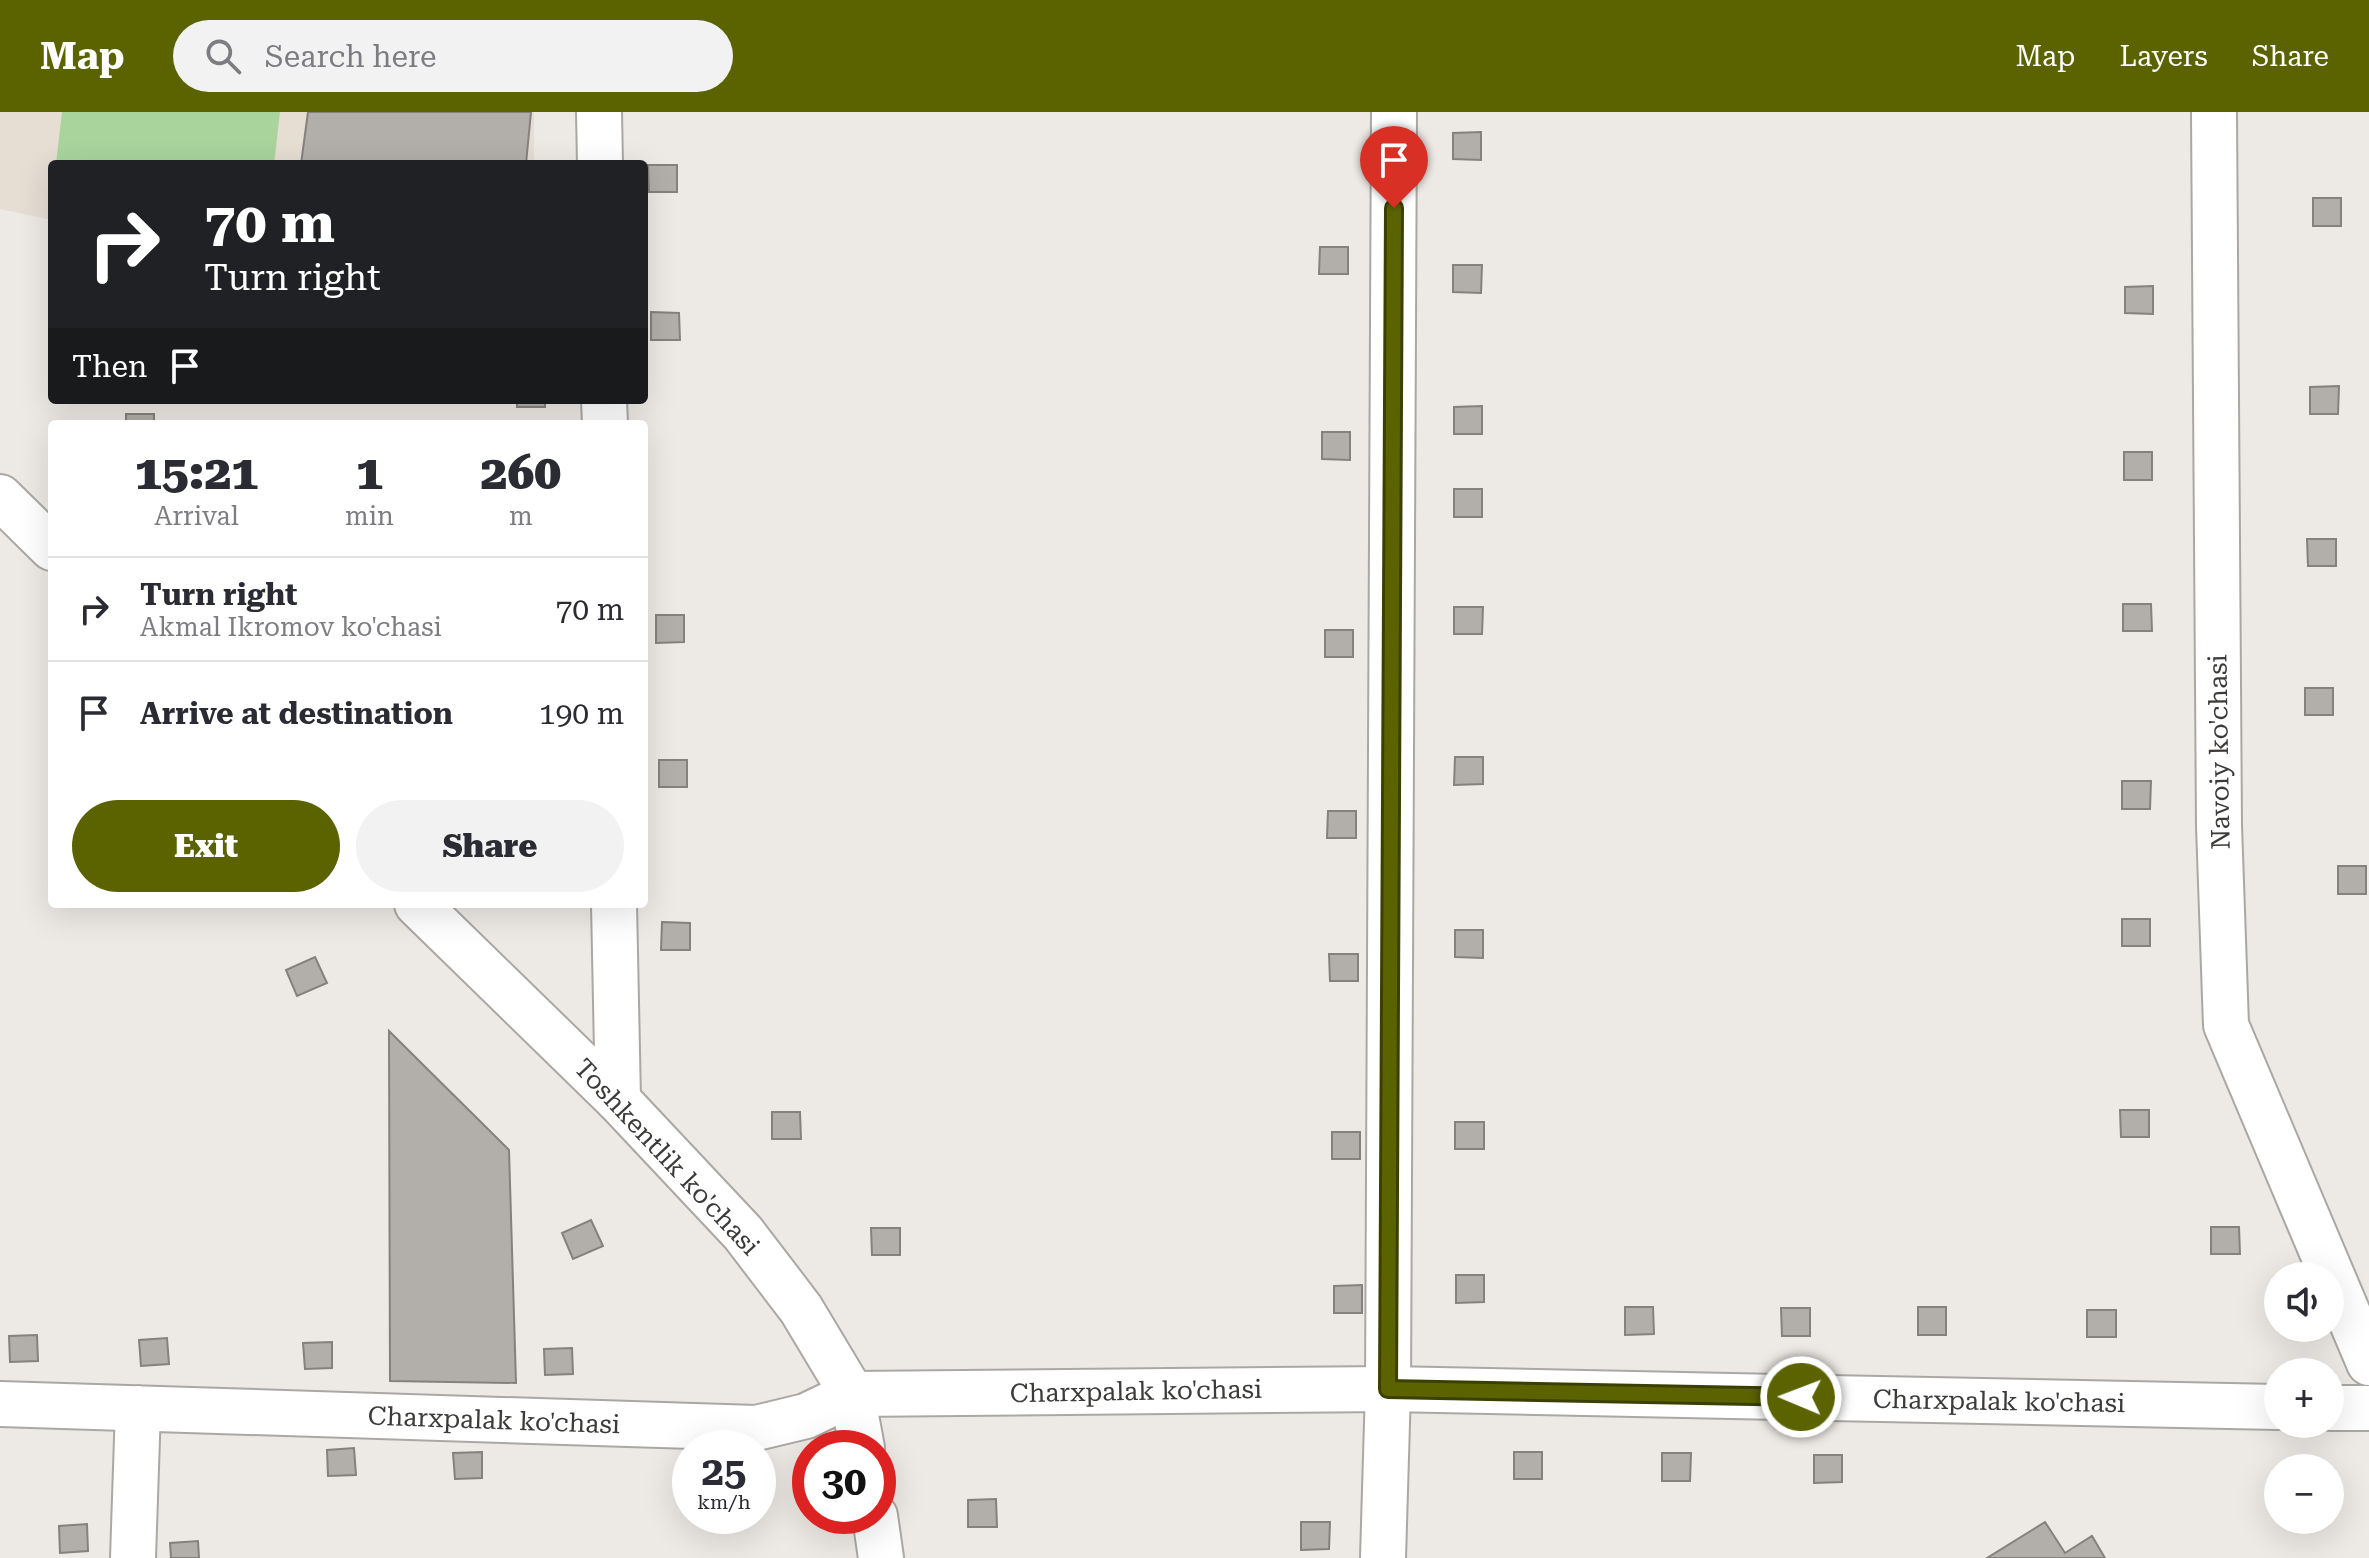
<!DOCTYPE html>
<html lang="en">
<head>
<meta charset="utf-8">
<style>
	body { margin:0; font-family:"Roboto Serif",serif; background:#f2f2f3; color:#2b2b33; height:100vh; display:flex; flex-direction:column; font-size:30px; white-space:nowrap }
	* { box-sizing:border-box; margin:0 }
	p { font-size:26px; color:#7c7c81 }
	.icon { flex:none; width:44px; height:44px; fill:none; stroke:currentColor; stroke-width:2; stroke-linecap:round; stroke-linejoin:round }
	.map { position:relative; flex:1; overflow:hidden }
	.side { position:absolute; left:48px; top:308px; width:600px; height:488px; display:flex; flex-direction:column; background:#fff; border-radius:8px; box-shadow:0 8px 32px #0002 }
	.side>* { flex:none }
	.guide { position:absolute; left:48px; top:48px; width:600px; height:244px; border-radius:8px; box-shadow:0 8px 32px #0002; background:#202124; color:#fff; overflow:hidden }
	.tools { position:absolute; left:2264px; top:1150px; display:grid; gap:16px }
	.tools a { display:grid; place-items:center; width:80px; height:80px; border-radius:50%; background:#fff; box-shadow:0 8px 32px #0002; font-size:40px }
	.speed { position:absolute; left:672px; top:1318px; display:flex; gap:16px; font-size:40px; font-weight:700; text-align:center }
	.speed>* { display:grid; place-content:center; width:104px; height:104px; border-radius:50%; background:#fff; box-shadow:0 8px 32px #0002; line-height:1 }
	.speed small { font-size:20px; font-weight:400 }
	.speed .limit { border:12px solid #d22; background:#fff; color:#111 }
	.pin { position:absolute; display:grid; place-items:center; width:68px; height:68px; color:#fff; margin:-82px -34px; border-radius:50% 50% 50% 0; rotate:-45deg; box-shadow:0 0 8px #0007 }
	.pin .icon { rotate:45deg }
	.me { position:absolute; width:88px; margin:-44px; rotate:271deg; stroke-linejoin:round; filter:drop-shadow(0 0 6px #0008) }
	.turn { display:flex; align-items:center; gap:28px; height:168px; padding:0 24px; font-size:36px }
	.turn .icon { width:104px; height:104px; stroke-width:2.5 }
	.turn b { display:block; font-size:56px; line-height:68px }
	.then { display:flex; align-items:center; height:76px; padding:0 24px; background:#0003; gap:16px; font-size:30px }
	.eta { display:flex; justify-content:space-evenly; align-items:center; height:136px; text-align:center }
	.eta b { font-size:48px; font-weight:800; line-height:56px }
	.action { display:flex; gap:16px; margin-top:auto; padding:16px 24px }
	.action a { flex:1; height:92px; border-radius:48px; background:#5b6301; color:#fff; font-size:32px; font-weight:800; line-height:92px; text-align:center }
	.action a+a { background:#f2f2f3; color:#2b2b33 }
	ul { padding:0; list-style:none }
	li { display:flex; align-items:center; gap:24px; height:104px; padding:0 24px; border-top:2px solid #e1e1e2 }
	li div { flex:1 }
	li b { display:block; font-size:30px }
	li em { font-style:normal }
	header { display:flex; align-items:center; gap:48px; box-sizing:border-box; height:112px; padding:0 40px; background:#5b6301; color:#fff }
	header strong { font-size:38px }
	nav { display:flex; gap:44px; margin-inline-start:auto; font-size:28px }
	.search { width:560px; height:72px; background:#f2f2f3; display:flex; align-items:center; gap:20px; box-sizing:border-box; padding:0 28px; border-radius:44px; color:#7c7c81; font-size:30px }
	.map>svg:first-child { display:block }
	.built { fill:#e6ddd3 }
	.green { fill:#a9d49c }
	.building { fill:#b2afab; stroke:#84817e; stroke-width:2 }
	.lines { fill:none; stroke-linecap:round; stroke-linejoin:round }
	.street-casing { stroke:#aba8a4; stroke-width:48 }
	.secondary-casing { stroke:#aba8a4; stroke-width:48 }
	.street { stroke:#fff; stroke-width:44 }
	.secondary { stroke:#fff; stroke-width:44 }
	.route-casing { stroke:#3b4001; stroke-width:20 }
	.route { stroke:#5b6301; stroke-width:14 }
	.labels { text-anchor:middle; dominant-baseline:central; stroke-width:6; stroke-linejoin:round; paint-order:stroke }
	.street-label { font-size:26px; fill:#3c3b39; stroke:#fff }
</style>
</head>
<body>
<header>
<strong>Map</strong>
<div class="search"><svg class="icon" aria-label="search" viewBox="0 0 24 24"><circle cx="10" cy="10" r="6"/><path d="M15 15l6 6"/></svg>Search here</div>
<nav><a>Map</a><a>Layers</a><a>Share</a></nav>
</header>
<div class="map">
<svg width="2369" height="1446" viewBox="0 0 2369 1446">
	<rect width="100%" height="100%" fill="#ede9e5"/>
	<path class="built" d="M 0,0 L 534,0 L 534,52 L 52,52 L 52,108 L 0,97 Z"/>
	<path class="green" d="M 62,0 L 280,0 L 274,52 L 56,52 Z"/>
	<path class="building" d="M 308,0 L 531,0 L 526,52 L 301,52 Z
		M 1481,20 L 1481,48 L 1453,47 L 1453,21 Z
		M 648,53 L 677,53 L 677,80 L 649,80 Z
		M 2313,86 L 2341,86 L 2341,114 L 2313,114 Z
		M 1320,135 L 1348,135 L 1348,162 L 1319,162 Z
		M 1453,153 L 1482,153 L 1481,181 L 1453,180 Z
		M 2153,174 L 2153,202 L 2125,201 L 2125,175 Z
		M 651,200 L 679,201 L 680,228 L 651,228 Z
		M 2339,274 L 2338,302 L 2310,302 L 2310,275 Z
		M 517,288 L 545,288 L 545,295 L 517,295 Z
		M 1482,294 L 1482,322 L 1454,322 L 1454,295 Z
		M 126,302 L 154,302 L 154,312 L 126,312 Z
		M 1322,320 L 1350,320 L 1350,348 L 1322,347 Z
		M 2124,340 L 2152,340 L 2152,368 L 2124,368 Z
		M 1454,377 L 1482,377 L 1482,405 L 1454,405 Z
		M 2307,427 L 2336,427 L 2336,454 L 2308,454 Z
		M 2123,492 L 2151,492 L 2152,519 L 2123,519 Z
		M 1454,495 L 1483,495 L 1482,522 L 1454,522 Z
		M 656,503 L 684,503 L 684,530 L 656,531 Z
		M 1325,518 L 1353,518 L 1353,545 L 1325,545 Z
		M 2305,576 L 2333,576 L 2333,603 L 2305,603 Z
		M 1455,645 L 1483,645 L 1483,672 L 1454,673 Z
		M 659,648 L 687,648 L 687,675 L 659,675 Z
		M 2122,669 L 2151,669 L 2150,697 L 2122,697 Z
		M 1328,699 L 1356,699 L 1356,726 L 1327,726 Z
		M 2338,754 L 2366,754 L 2366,782 L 2338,782 Z
		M 2122,807 L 2150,807 L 2150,834 L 2122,834 Z
		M 662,810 L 690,811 L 690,838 L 661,838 Z
		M 1455,818 L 1483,818 L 1483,846 L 1455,845 Z
		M 1329,842 L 1358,842 L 1358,869 L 1330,869 Z
		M 315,845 L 327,871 L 297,884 L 286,858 Z
		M 389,919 L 509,1038 L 516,1271 L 390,1269 Z
		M 2120,998 L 2149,998 L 2149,1025 L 2121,1025 Z
		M 772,1000 L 800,1000 L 801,1027 L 772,1027 Z
		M 1455,1010 L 1484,1010 L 1484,1037 L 1455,1037 Z
		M 1332,1020 L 1360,1020 L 1360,1047 L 1332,1047 Z
		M 591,1108 L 603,1134 L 573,1147 L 562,1121 Z
		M 2211,1115 L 2239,1115 L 2240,1142 L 2211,1142 Z
		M 871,1116 L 900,1116 L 900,1143 L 872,1143 Z
		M 1456,1163 L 1484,1163 L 1484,1190 L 1456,1191 Z
		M 1362,1173 L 1362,1201 L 1334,1201 L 1334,1174 Z
		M 1625,1195 L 1653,1195 L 1654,1222 L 1625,1223 Z
		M 1918,1195 L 1946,1195 L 1946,1223 L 1918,1223 Z
		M 1781,1196 L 1810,1196 L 1810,1224 L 1782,1224 Z
		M 2087,1198 L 2116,1198 L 2116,1225 L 2087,1225 Z
		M 37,1223 L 38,1249 L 10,1250 L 9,1224 Z
		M 167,1226 L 169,1252 L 141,1254 L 139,1228 Z
		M 332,1230 L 332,1256 L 305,1257 L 303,1231 Z
		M 572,1236 L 573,1262 L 545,1263 L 544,1237 Z
		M 354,1336 L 356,1363 L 328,1364 L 327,1338 Z
		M 482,1340 L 482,1366 L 455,1367 L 453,1341 Z
		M 1514,1340 L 1542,1340 L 1542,1367 L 1514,1367 Z
		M 1662,1341 L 1691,1341 L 1690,1369 L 1662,1369 Z
		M 1814,1343 L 1842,1343 L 1842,1370 L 1814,1371 Z
		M 996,1387 L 997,1415 L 968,1415 L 968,1388 Z
		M 1301,1410 L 1330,1410 L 1329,1437 L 1301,1438 Z
		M 2045,1410 L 2065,1441 L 2092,1424 L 2105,1446 L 1987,1446 Z
		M 87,1412 L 88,1439 L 60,1441 L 59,1414 Z
		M 198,1429 L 199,1446 L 171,1446 L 170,1431 Z"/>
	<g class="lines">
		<g class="street-casing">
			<path id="street" d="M 599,0 L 600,52
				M 604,288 L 605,312
				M 614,792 L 618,988
				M 0,1292 L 756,1316 L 806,1304 L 852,1282 L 1388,1277 L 2278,1295
				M 2330,1296 L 2369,1296
				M 133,1446 L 138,1296
				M 1383,1446 L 1388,1277 L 1394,0"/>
		</g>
		<g class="secondary-casing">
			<path id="secondary" d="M 2214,0 L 2219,714 L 2226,913 L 2369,1251
				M 0,385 L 52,436
				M 417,792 L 618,988 L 743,1121 L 801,1197 L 852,1282 L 862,1336
				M 875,1404 L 881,1446"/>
		</g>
		<use href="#street" class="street"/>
		<use href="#secondary" class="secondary"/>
	</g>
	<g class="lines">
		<g class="route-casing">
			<path id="route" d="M 1394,96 L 1388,1277 L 1801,1285"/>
		</g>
		<use href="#route" class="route"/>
	</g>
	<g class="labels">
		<g class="street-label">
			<text transform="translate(2219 640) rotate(-91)">Navoiy ko'chasi</text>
			<text transform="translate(667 1045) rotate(47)">Toshkentlik ko'chasi</text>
			<text transform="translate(1136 1279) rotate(-1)">Charxpalak ko'chasi</text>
			<text transform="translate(1999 1289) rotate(1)">Charxpalak ko'chasi</text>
			<text transform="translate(494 1308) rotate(2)">Charxpalak ko'chasi</text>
		</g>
	</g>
</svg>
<div class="tools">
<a><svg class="icon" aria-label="sound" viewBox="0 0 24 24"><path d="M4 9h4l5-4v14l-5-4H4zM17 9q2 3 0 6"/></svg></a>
<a>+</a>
<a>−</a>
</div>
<div class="speed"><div>25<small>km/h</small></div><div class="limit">30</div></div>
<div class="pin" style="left:1394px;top:96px;background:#d93025"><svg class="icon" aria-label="arrive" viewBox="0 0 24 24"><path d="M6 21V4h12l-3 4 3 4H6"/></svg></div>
<svg class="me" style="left:1801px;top:1285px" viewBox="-20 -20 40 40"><circle r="17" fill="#5b6301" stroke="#fff" stroke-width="3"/><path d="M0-11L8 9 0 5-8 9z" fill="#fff"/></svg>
<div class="guide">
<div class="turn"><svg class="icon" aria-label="right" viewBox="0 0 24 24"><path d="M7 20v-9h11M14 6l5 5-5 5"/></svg><div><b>70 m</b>Turn right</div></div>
<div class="then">Then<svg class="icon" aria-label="arrive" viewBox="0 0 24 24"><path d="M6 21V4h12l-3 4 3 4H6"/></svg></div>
</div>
<section class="side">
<div class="eta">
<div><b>15:21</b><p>Arrival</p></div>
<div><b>1</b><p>min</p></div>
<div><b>260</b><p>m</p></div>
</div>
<ul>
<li><svg class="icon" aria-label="right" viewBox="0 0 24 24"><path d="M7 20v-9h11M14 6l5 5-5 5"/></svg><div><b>Turn right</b><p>Akmal Ikromov ko'chasi</p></div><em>70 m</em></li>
<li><svg class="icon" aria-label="arrive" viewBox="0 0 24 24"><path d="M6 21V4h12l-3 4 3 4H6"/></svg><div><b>Arrive at destination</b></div><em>190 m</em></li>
</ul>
<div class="action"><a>Exit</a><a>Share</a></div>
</section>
</div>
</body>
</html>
